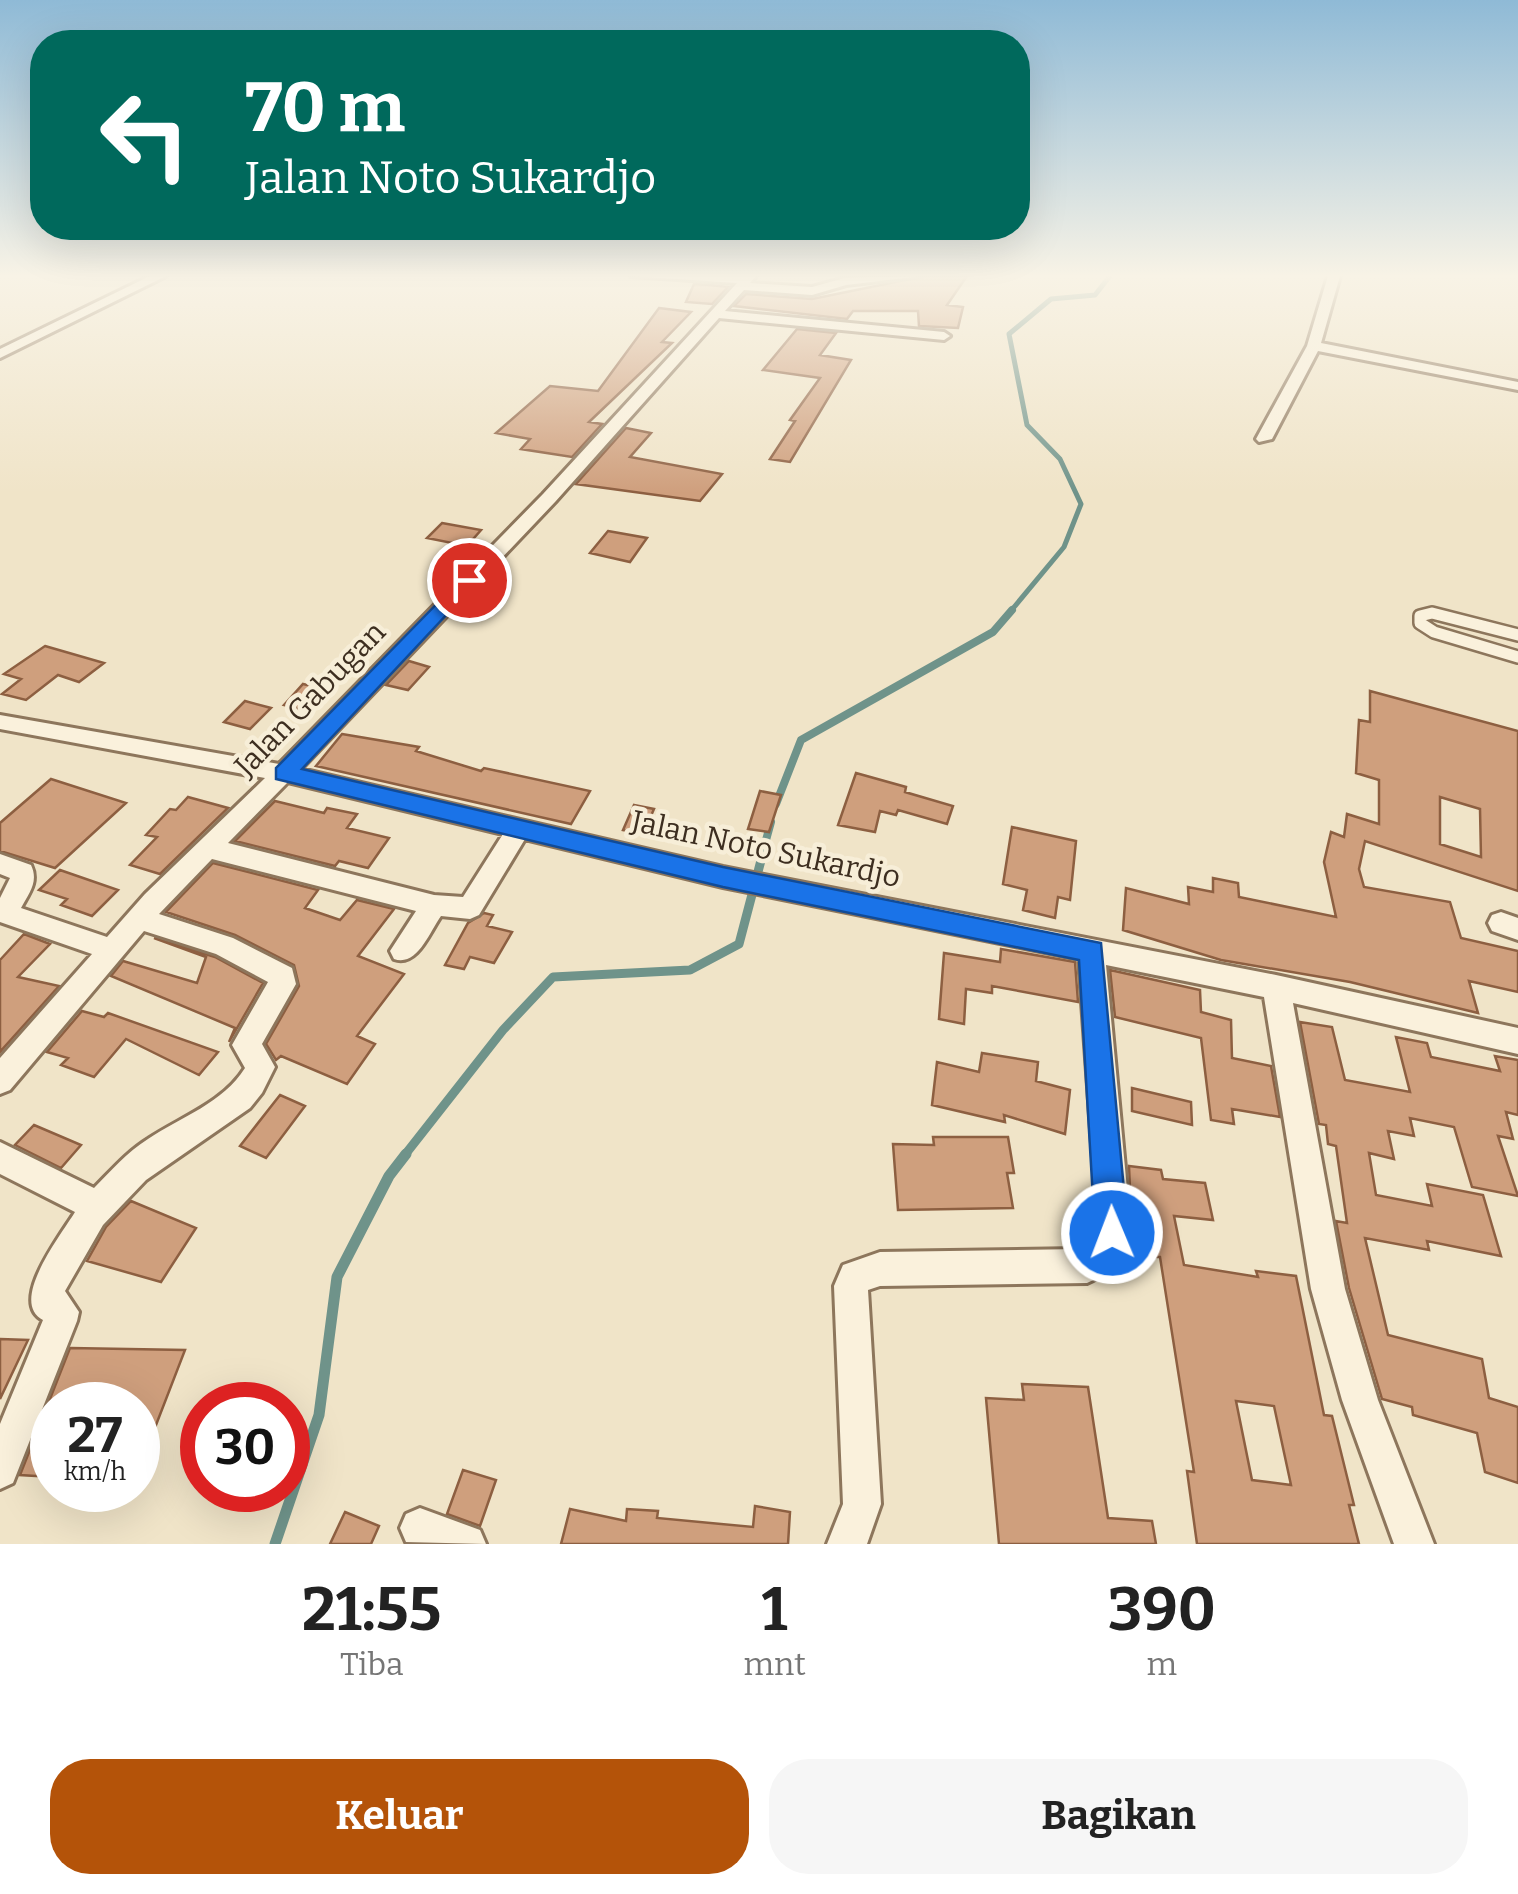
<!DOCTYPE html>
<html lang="id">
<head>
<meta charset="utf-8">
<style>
	body { margin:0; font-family:Bitter,serif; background:#f6f6f6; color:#222; height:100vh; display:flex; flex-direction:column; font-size:38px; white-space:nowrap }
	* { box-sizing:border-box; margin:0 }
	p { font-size:32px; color:#767676 }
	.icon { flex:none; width:55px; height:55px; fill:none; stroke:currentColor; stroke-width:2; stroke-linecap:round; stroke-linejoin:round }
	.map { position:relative; height:1544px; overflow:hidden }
	.panel { display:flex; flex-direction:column; background:#fff; flex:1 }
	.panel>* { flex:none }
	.banner { position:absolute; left:30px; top:30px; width:1000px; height:210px; border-radius:40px; box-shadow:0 10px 40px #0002; background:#00695c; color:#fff; overflow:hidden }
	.speed { position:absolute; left:30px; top:1382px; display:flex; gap:20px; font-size:50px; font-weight:700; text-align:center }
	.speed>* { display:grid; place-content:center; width:130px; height:130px; border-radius:50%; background:#fff; box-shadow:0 10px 40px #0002; line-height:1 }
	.speed small { font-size:25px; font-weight:400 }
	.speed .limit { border:15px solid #d22; background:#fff; color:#111 }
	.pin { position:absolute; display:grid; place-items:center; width:85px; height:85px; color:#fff; margin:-42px; border:5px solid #fff; border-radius:50%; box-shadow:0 2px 10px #0007 }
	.me { position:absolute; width:110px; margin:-55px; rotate:359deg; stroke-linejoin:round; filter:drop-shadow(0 0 8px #0008) }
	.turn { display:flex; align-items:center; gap:35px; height:210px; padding:0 50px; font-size:45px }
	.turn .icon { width:130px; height:130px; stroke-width:2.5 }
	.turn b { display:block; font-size:70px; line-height:85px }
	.eta { display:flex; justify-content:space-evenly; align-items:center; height:170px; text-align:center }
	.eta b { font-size:60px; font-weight:700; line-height:70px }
	.cta { display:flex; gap:20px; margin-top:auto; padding:20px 50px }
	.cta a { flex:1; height:115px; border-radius:40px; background:#b45309; color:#fff; font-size:40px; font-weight:700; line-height:115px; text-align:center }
	.cta a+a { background:#f6f6f6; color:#222 }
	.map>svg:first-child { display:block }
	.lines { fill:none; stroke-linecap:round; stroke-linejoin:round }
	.stream-far3 { stroke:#6f938a; stroke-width:5 }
	.stream-far2 { stroke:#6f938a; stroke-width:8 }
	.stream-far1 { stroke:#6f938a; stroke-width:9 }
	.stream { stroke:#6f938a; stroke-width:11 }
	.building { fill:#cf9f7d; stroke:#8d5f41; stroke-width:2.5; fill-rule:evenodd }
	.lane-casing { stroke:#8d765c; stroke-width:16 }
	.street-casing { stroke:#8d765c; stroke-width:6 }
	.lane { stroke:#faf1dc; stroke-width:11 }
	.street { fill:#faf1dc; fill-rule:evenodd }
	.route { fill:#1a73e8; stroke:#114b97; stroke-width:2.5 }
	.labels { text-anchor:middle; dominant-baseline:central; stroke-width:9; stroke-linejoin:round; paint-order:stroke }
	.street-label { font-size:30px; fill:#3d2e20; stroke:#f7eed8 }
</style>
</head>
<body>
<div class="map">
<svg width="1518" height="1544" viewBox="0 0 1518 1544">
	<rect width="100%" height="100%" fill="#f0e4c8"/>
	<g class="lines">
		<path class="stream-far3" d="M 1010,612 L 1064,547 L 1081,504 L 1060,459 L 1027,425 L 1009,334 L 1051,299 L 1095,295 L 1110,276"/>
		<path class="stream-far2" d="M 776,804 L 801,740 L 993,632 L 1012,610
			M 763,851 L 771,822"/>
		<path class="stream-far1" d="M 404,1156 L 503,1030 L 553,977 L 690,970 L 739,944 L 764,849"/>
		<path class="stream" d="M 275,1544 L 319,1415 L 337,1277 L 389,1176 L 406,1154"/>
	</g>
	<path class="building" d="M 925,276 L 967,276 L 947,305 L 963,307 L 958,328 L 919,326 L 918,311 L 853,311 L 847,319 L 734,306 L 746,294 L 812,299 Z
		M 694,284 L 710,285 L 728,287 L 712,304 L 686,302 Z
		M 659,308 L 691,312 L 662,342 L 672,343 L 589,422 L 602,424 L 572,457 L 521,449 L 530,439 L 496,433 L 550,386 L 598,391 Z
		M 797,329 L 836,333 L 820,355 L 851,360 L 790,462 L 770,459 L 795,421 L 790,420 L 820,378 L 763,370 Z
		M 626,428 L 651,433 L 630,457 L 722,474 L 700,501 L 576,484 Z
		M 442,523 L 481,530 L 467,546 L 427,538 Z
		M 608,531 L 647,538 L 630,562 L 590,553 Z
		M 45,646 L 104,663 L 79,682 L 58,675 L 26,700 L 2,694 L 21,679 L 4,674 Z
		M 409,661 L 429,667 L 408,690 L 386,685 Z
		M 303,684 L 325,689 L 306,710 L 284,705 Z
		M 1370,691 L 1518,731 L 1518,891 L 1365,841 L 1359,869 L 1364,887 L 1450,902 L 1461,938 L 1518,951 L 1518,992 L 1469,981 L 1478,1013 L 1350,982 L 1221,960 L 1123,930 L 1126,888 L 1189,904 L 1188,887 L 1213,892 L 1213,878 L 1238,883 L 1239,897 L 1336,917 L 1324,862 L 1331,832 L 1344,837 L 1347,814 L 1379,824 L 1379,780 L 1356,773 L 1359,720 L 1370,722 ZM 1440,797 L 1480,809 L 1481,857 L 1440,844 Z
		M 245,701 L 271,708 L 250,729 L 224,722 Z
		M 342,734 L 419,747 L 416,751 L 481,771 L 484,768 L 590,791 L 571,824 L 316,766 Z
		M 856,773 L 906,787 L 905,792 L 953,806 L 947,824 L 898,810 L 896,815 L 880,811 L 875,832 L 838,825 Z
		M 51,779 L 126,803 L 55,868 L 0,851 L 0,823 Z
		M 760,791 L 781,795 L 769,832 L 748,829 Z
		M 188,797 L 228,808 L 160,874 L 130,865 L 157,837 L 146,835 L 170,809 L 176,810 Z
		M 275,801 L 324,813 L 327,808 L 357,814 L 347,828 L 389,838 L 368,868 L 339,861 L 335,866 L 235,841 Z
		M 634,805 L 654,809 L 643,834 L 623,830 Z
		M 1012,827 L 1076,841 L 1070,900 L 1058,897 L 1055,918 L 1023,910 L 1027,890 L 1003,884 Z
		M 213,863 L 318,890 L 305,908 L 340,920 L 357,900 L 394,909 L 358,956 L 404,974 L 357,1036 L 375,1044 L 347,1084 L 281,1056 L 276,1060 L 266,1044 L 299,986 L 294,965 L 235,935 L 166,912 Z
		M 60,870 L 118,890 L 92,916 L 61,905 L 67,899 L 39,890 Z
		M 484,913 L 493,915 L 487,926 L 512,932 L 494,963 L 470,957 L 464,969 L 445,965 L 468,923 Z
		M 24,934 L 50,944 L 18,977 L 59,986 L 0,1052 L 0,960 Z
		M 154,938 L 215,957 L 263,983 L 229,1042 L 235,1028 L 111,976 L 123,961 L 197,983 L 206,957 Z
		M 1001,949 L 1075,962 L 1078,1002 L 992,986 L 992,993 L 966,989 L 964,1024 L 939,1019 L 944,953 L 1000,962 Z
		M 1110,970 L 1200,990 L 1201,1012 L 1231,1020 L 1232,1058 L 1271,1066 L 1280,1117 L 1232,1109 L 1234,1124 L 1211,1120 L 1201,1038 L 1115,1017 Z
		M 82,1011 L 104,1017 L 108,1013 L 218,1052 L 199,1075 L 126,1039 L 94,1077 L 61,1065 L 68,1058 L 47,1052 Z
		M 1300,1022 L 1332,1027 L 1345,1080 L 1410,1092 L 1396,1037 L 1427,1043 L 1431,1057 L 1500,1071 L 1495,1056 L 1518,1060 L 1518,1115 L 1506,1112 L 1513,1139 L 1498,1136 L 1518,1196 L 1472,1187 L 1454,1127 L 1410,1118 L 1414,1136 L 1388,1131 L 1394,1159 L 1369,1153 L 1376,1195 L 1432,1206 L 1427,1184 L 1483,1195 L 1501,1256 L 1427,1241 L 1429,1250 L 1365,1238 L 1388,1335 L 1482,1359 L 1489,1398 L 1518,1407 L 1518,1483 L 1485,1472 L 1477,1433 L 1413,1415 L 1412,1407 L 1382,1399 L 1349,1288 L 1336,1221 L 1347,1223 L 1336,1146 L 1328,1144 L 1326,1125 L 1319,1124 Z
		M 982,1053 L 1038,1062 L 1036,1081 L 1070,1090 L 1065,1134 L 1004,1115 L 1005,1122 L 932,1105 L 937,1062 L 979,1072 Z
		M 1132,1088 L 1191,1102 L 1192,1125 L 1132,1111 Z
		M 280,1095 L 305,1106 L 266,1158 L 240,1146 Z
		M 34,1125 L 81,1145 L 61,1168 L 15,1145 Z
		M 933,1137 L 1008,1137 L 1014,1173 L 1007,1173 L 1013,1208 L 898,1210 L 893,1144 L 934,1145 Z
		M 1129,1166 L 1161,1170 L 1163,1179 L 1205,1183 L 1213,1220 L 1174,1216 L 1184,1265 L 1258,1277 L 1256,1271 L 1296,1276 L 1324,1415 L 1332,1416 L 1354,1505 L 1349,1505 L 1359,1544 L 1197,1544 L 1187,1471 L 1194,1472 L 1160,1257 L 1149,1257 L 1141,1213 L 1131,1212 ZM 1236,1401 L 1274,1406 L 1291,1485 L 1252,1480 Z
		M 131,1201 L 196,1228 L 161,1282 L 87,1261 L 106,1227 Z
		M 0,1339 L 28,1340 L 0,1399 Z
		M 70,1348 L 185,1350 L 139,1469 L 138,1405 L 52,1405 L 52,1477 L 20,1475 Z
		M 1022,1384 L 1088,1387 L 1108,1518 L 1152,1521 L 1156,1544 L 999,1544 L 986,1398 L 1024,1400 Z
		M 463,1470 L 496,1480 L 480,1526 L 447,1514 Z
		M 755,1506 L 790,1512 L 788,1544 L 561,1544 L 570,1509 L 626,1521 L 627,1509 L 658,1511 L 657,1518 L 753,1527 Z
		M 345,1512 L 379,1526 L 371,1544 L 330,1544 Z"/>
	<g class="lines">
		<g class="lane-casing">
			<path id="lane" d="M 1518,635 L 1432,613 L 1420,616 L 1420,623 L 1434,632 L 1518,657"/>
		</g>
		<g class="street-casing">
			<path id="street" d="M 150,276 L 166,276 L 0,358 L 0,349 Z
				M 631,276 L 756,276 L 750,283 L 812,287 L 845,278 L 921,276 L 846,285 L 812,295 L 744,290 L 725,311 L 944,332 L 950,336 L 944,340 L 719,318 L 555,502 L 301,769 L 723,867 L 1276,975 L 1518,1028 L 1518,1054 L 1293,1003 L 1345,1289 L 1378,1400 L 1434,1544 L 1394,1544 L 1342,1400 L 1311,1289 L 1264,997 L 1106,965 L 1128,1200 C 1128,1234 1122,1268 1087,1283 L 880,1286 L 868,1290 L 881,1504 L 867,1544 L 827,1544 L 843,1504 L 834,1286 L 843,1265 L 880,1252 L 1081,1249 L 1093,1236 L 1096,1200 L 1079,959 L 723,887 L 525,839 L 479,915 L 470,919 L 441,916 C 429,933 417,967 394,959 L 390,951 L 416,911 L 212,859 L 159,914 L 233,938 L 292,968 L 296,984 L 262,1044 L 275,1067 L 262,1093 L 250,1108 L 146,1180 L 103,1225 L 65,1291 L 79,1312 L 77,1321 L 13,1483 L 0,1489 L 0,1424 L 43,1320 C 8,1302 61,1235 75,1212 L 0,1174 L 0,1142 L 94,1188 C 111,1171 127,1152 148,1139 C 181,1117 223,1103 245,1068 L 232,1045 L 268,982 L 216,954 L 144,931 L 10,1090 L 0,1094 L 0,1058 L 92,954 L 0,922 L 0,898 L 10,878 L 0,874 L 0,854 L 31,865 C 39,882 29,893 21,908 L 107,937 L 145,894 L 265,778 L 0,729 L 0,715 L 279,764 L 543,494 L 737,283 ZM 288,782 L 503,834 L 463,897 L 434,895 L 228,843 Z
				M 1328,276 L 1340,276 L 1321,343 L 1518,382 L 1518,390 L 1318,351 L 1272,439 L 1259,442 L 1256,439 L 1307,346 Z
				M 1501,912 L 1518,918 L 1518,940 L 1492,931 L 1488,923 L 1492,915 Z
				M 420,1508 L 480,1530 L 486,1544 L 406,1542 L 400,1528 L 406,1514 Z"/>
		</g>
		<use href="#lane" class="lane"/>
		<use href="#street" class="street"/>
	</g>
	<linearGradient id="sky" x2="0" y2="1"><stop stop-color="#8fbad6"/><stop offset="0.56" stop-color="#f8f3e6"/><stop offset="1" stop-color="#f8f3e6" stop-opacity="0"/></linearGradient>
	<rect width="1518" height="493" fill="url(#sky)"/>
	<path class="route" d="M 463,577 L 479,580 L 302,769 L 723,867 L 1101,943 L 1128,1233 L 1123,1244 L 1112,1249 L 1100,1244 L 1095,1233 L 1079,960 L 723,887 L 276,779 L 276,768 Z"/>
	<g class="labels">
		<g class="street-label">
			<text transform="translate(310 699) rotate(-46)">Jalan Gabugan</text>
			<text transform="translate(766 849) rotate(12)">Jalan Noto Sukardjo</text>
		</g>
	</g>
</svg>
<div class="speed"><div>27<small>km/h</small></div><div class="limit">30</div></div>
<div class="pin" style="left:469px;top:580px;background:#d93025"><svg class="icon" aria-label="arrive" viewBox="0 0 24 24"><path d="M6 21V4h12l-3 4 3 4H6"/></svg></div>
<svg class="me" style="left:1112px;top:1233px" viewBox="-20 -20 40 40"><circle r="17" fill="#1a73e8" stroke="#fff" stroke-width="3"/><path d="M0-11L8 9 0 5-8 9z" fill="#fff"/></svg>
<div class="banner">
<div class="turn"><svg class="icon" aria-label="left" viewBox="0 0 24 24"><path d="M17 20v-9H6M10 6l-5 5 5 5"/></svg><div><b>70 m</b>Jalan Noto Sukardjo</div></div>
</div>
</div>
<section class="panel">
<div class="eta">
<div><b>21:55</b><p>Tiba</p></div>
<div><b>1</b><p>mnt</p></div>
<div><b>390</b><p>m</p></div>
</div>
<div class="cta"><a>Keluar</a><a>Bagikan</a></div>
</section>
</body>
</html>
